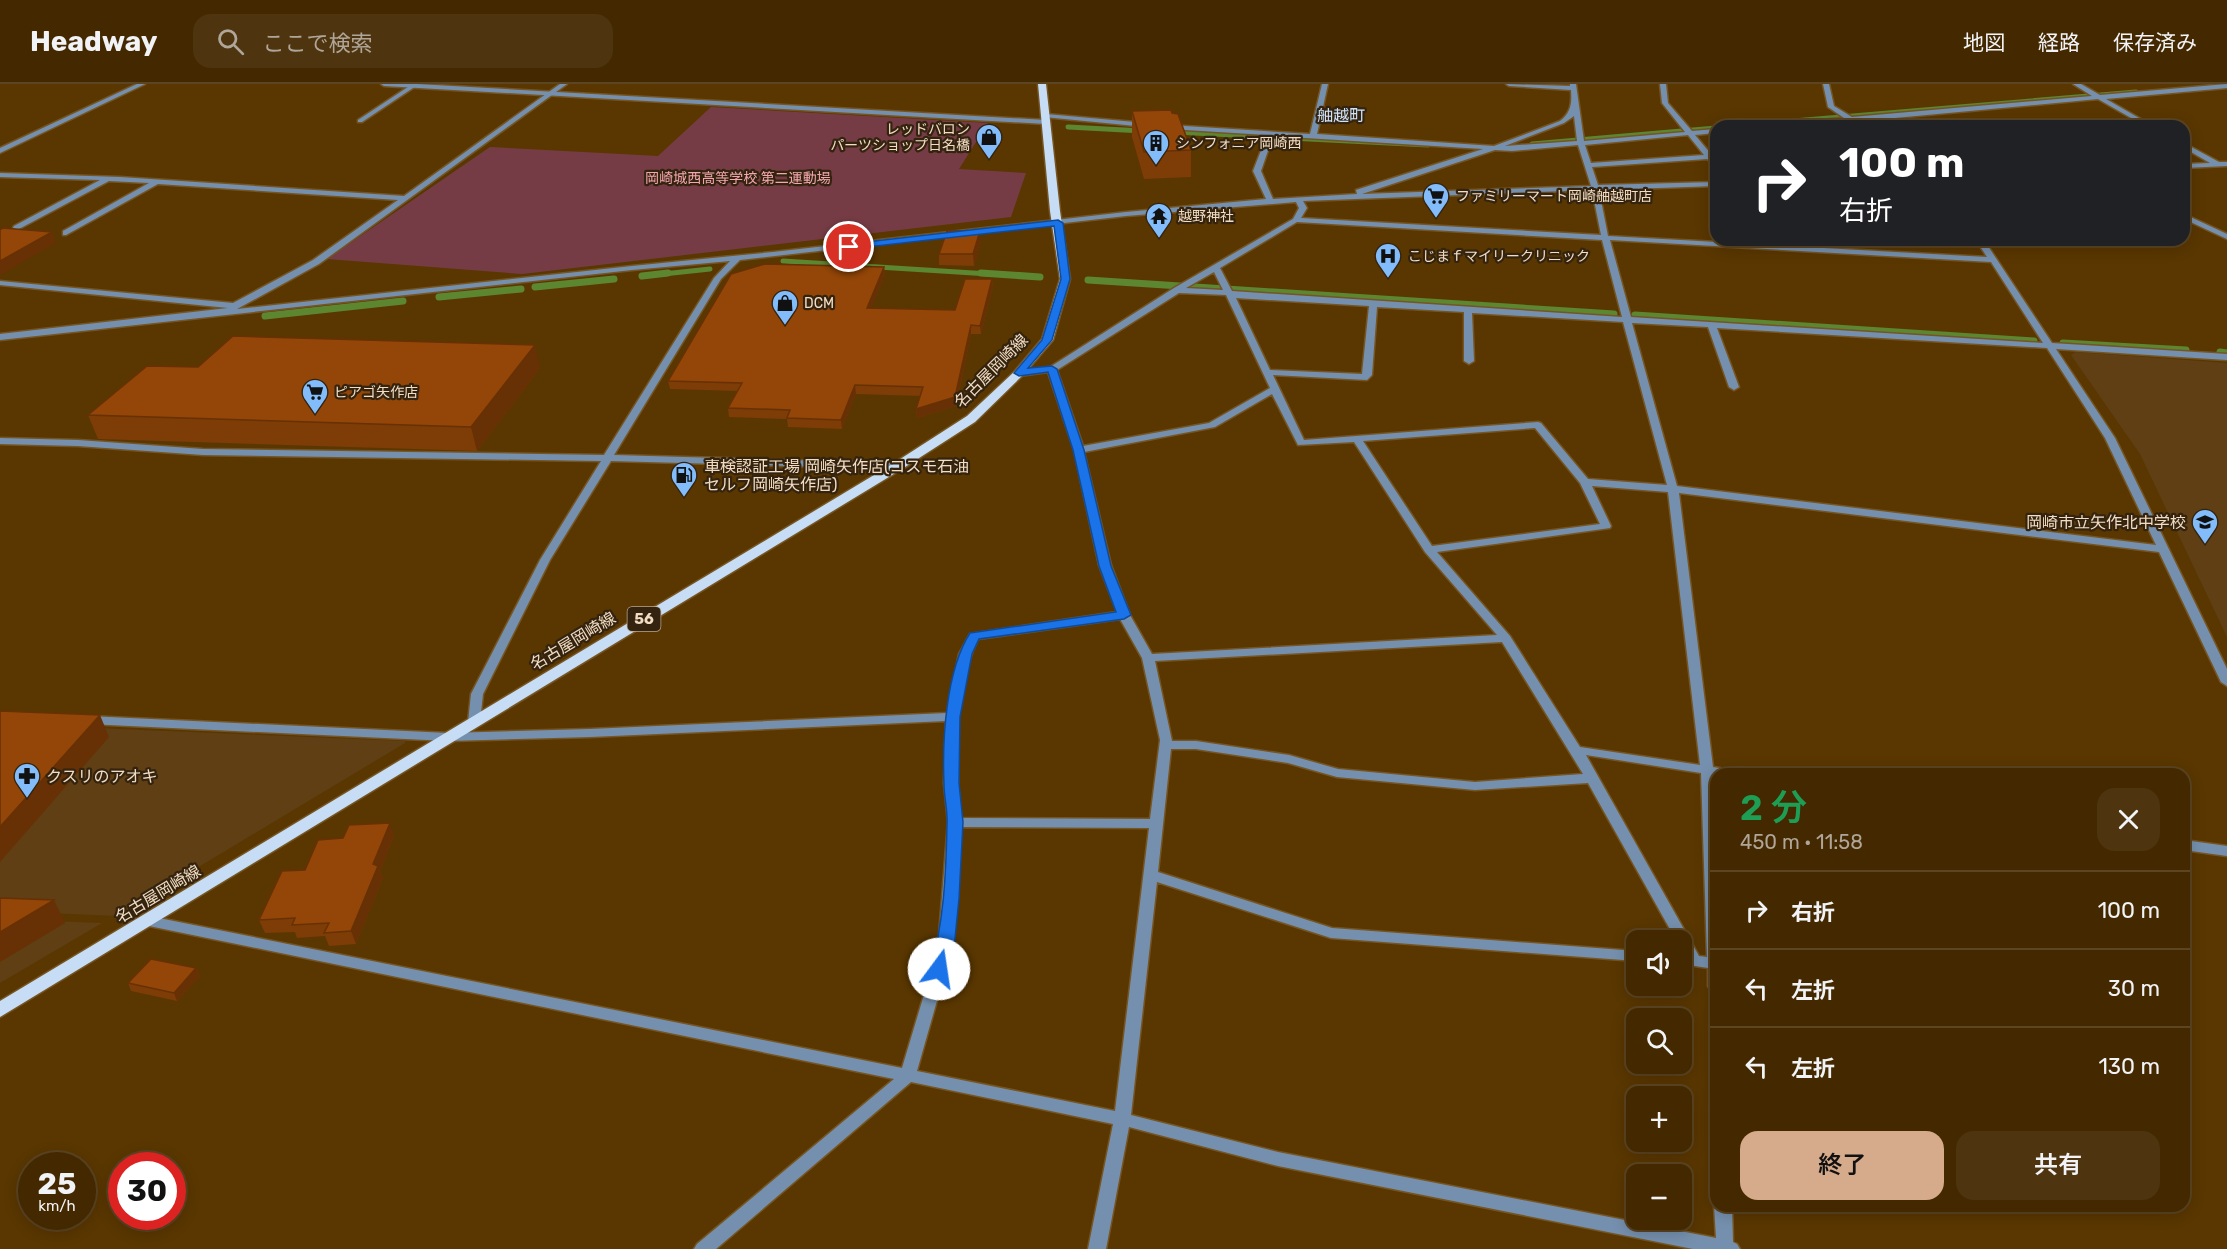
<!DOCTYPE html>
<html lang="ja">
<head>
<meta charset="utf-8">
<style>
	body { margin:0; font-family:Rubik,"Noto Sans JP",sans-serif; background:#4e350f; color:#f1f3f6; height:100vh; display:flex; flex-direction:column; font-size:22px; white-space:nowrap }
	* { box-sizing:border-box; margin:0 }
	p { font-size:20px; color:#afa699 }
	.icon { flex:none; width:33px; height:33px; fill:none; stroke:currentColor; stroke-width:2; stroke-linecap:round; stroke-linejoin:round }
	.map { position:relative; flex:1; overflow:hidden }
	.details { position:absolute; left:1710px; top:684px; width:480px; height:444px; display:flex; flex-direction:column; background:#442900; border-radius:18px; box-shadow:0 3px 15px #0003,0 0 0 2px #5c4522 }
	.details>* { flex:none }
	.banner { position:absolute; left:1710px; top:36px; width:480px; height:126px; border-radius:18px; box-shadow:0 3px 15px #0003,0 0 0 2px #5c4522; background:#202124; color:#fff; overflow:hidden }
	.buttons { position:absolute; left:1626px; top:846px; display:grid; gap:12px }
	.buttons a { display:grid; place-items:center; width:66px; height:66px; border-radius:12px; background:#442900; box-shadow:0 3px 15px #0003,0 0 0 2px #5c4522; font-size:30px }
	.speed { position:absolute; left:18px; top:1068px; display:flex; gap:12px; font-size:30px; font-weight:700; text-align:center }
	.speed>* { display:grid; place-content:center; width:78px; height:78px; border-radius:50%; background:#442900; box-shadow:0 3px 15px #0003,0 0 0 2px #5c4522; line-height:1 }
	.speed small { font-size:15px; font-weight:400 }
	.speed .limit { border:9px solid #d22; background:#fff; color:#111 }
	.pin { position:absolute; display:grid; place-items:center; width:51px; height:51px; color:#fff; margin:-26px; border:3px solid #fff; border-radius:50%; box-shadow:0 2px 6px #0007 }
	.me { position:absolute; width:66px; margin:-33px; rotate:14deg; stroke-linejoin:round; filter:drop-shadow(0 0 4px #0008) }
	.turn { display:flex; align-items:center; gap:21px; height:126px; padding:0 30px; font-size:27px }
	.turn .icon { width:78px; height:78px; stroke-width:2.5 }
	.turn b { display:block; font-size:42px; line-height:51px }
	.round { display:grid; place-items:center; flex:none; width:63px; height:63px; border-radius:18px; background:#4e350f }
	.head { display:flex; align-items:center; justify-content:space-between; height:102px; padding:0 30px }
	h1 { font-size:36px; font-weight:600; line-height:45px; color:#1e9e55 }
	.primary-button { display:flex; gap:12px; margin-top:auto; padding:12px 30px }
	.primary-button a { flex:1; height:69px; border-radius:18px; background:#d6ab8b; color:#111; font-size:24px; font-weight:600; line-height:69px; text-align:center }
	.primary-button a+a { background:#4e350f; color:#f1f3f6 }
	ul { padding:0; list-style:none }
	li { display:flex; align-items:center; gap:18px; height:78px; padding:0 30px; border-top:2px solid #5c4522 }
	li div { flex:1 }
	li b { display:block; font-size:22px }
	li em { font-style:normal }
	header { display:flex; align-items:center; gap:36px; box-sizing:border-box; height:84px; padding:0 30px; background:#442900; border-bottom:2px solid #5c4522 }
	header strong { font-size:28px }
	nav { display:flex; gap:33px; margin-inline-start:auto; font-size:21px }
	.search { width:420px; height:54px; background:#4e350f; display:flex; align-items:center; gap:15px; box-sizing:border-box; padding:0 21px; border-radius:18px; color:#afa699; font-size:22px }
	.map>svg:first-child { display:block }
	.built { fill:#5f3f13 }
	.green { fill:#763c45 }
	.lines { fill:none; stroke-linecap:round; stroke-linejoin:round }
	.stream-far1 { stroke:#5d8631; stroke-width:5 }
	.stream { stroke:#5d8631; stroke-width:7 }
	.minor-casing { stroke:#755523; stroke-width:3 }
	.tertiary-casing { stroke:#755523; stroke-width:3 }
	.primary-casing { stroke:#755523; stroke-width:3 }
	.minor { fill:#7590ae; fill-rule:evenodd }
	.tertiary { fill:#7590ae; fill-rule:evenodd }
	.primary { fill:#c6ddf5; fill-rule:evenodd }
	.wall { fill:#7e3c06 }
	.shaded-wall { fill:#673105 }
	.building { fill:#934607; stroke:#673105; stroke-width:1.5 }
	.route { fill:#1a73e8; stroke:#114b97; stroke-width:1.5 }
	.labels { text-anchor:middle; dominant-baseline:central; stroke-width:4.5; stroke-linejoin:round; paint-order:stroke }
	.far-poi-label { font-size:14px; fill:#f2ddc4; stroke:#33230f; text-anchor:start }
	.far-park-label { font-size:14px; fill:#f4a7b1; stroke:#33230f }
	.shield { fill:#33230f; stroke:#b9a58e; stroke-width:1.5 }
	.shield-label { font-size:15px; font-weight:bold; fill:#f2ddc4 }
	.far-quarter-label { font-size:16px; fill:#cfe4fc; stroke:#33230f }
	.street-label { font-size:16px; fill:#f2ddc4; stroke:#33230f }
	.poi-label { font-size:16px; fill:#f2ddc4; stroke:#33230f; text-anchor:start }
</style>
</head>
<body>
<header>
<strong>Headway</strong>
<div class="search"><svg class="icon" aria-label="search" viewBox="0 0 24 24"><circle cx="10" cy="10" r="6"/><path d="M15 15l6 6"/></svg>ここで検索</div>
<nav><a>地図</a><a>経路</a><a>保存済み</a></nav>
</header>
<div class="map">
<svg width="2227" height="1165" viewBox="0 0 2227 1165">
	<rect width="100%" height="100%" fill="#5a3700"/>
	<path class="built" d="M 2076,268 L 2227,279 L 2227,553 L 2140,370 L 2071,271 Z
		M 0,640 L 405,657 L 405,659 L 117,832 L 0,827 Z
		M 0,835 L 102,839 L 0,899 Z"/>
	<path class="green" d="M 711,23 L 988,39 L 959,85 L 1026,89 L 1011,133 L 522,190 L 327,175 L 490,63 L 658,72 Z"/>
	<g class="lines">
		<path class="stream-far1" d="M 1735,42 L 2136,8
			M 1068,43 L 1143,47
			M 1175,48 L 1428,61
			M 1532,60 L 1716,44
			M 783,177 L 1005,191
			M 654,191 L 710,185"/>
		<path class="stream" d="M 981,189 L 1040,193
			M 642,192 L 668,189
			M 1088,196 L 1614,230
			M 535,203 L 614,195
			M 439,213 L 521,205
			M 1635,231 L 2034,257
			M 265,232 L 403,217
			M 2063,259 L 2186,266
			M 2220,268 L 2227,269"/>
		<g class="minor-casing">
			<path id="minor" d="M 137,0 L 145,0 L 0,69 L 0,64 Z
				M 560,0 L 567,0 L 319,180 L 237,225 L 632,182 L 773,168 L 1126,128 L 1266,115 L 1253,87 L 1267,51 L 1169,45 L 1166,43 L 1169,41 L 1310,50 L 1322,0 L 1328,0 L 1317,50 L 1494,62 L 1560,37 C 1571,28 1572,20 1571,6 L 1509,2 L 1506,0 L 1570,2 L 1570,0 L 1576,0 L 1584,57 L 1685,48 L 1662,19 L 1660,0 L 1666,0 L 1668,19 L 1692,47 L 1716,45 L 1716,49 L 1695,51 L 1711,70 L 1716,70 L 1714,74 L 1716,78 L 1711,78 L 1707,75 L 1592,83 L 1598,101 L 1716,98 L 1716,102 L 1599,106 L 1608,152 L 1987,173 L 1976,156 L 1984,156 L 2052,259 L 2227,270 L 2227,276 L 2056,265 L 2115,354 L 2227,585 L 2227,602 L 2221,598 L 2159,468 L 1679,409 L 1713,683 L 1738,687 L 1740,690 L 1714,691 L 1716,740 L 1716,908 L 1711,906 L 1708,902 L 1708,884 L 1682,880 L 1682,870 L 1683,870 L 1682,856 L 1676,856 L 1588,699 L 1475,706 L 1337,693 L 1288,679 L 1196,665 L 1171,665 L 1158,788 L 1332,844 L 1636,867 L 1636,877 L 1331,854 L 1157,798 L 1131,1031 L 1278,1068 L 1716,1154 L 1714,1122 L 1716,1119 L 1716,1122 L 1732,1122 L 1733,1158 L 1737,1160 L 1740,1165 L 1693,1165 L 1278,1082 L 1129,1043 L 1106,1165 L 1088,1165 L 1113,1040 L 911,998 L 716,1165 L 694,1165 L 697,1160 L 894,995 L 149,842 L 144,841 L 142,837 L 144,833 L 149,832 L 902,984 L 938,864 L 948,738 L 944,699 L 946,637 L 590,653 L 448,657 L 88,640 L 82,636 L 88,632 L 448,649 L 590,645 L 947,629 L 959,570 L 970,550 L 1117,528 L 1099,481 L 1074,366 L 1048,288 L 1019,292 L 1016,291 L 1016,287 L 1050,283 L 1174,204 L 1293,135 L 1299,124 L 1296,118 L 1126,132 L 740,176 L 721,195 L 614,371 L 898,379 L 903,382 L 898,385 L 611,377 L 550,476 L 483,610 L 480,638 L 474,642 L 468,638 L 471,610 L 540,476 L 601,377 L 203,371 L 78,362 L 0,360 L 0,354 L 78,356 L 203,365 L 604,371 L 714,194 L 730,177 L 632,186 L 0,256 L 0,250 L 228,224 L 0,201 L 0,197 L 233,219 L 313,176 L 398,116 L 158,100 L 66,151 L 63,151 L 63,147 L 149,99 L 109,97 L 17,146 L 13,144 L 14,142 L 100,96 L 0,93 L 0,89 L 120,93 L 404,112 ZM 1574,32 L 1577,57 L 1505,62 L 1564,39 ZM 1688,51 L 1704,71 L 1591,79 L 1585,61 ZM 1273,52 L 1483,65 L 1356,106 L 1357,110 L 1273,115 L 1261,87 ZM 1578,61 L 1591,102 L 1362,110 L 1495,66 L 1512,67 ZM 1592,106 L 1601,151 L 1301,134 L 1307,124 L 1303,117 ZM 1297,138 L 1602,156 L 1622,233 L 1232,207 L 1220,184 ZM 1610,156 L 1991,178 L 2043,259 L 1631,233 ZM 1214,188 L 1223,206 L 1186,204 ZM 1179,209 L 1226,211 L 1270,304 L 1209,339 L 1083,362 L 1057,286 ZM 1236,214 L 1369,222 L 1362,290 L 1270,286 ZM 1377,223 L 1464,228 L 1464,277 L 1469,280 L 1474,277 L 1472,229 L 1623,238 L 1667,401 L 1588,395 L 1541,339 L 1538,338 L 1304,356 L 1273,291 L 1367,296 L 1372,291 ZM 1632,239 L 1708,243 L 1729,303 L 1734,306 L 1739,303 L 1717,244 L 2047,264 L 2105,354 L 2156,461 L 1677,402 ZM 1272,310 L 1298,361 L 1354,358 L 1425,468 L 1497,551 L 1152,570 L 1130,531 L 1111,481 L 1084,368 L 1215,343 ZM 1535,344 L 1580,399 L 1600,440 L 1432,462 L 1363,357 ZM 1592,402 L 1668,408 L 1700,681 L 1580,663 L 1510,552 L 1437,468 L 1610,444 L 1611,442 ZM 1120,535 L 1142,574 L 1160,656 L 1150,735 L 961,734 C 955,678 953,606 978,555 ZM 1502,558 L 1583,690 L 1475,698 L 1338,685 L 1289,671 L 1196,657 L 1172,657 L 1155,577 ZM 1586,671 L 1701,689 L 1707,873 L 1699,872 ZM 961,743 L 1149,744 L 1115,1027 L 917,987 L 952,864 Z
				M 1823,0 L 1829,0 L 1834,22 L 1852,33 L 2092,12 L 2073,0 L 2081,0 L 2100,11 L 2227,0 L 2227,4 L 2106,15 L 2153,42 L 2145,42 L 2098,15 L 1852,38 L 1771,42 L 1774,40 L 1844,34 L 1828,23 Z
				M 411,1 L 416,2 L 362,38 L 358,38 L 358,36 Z
				M 1046,30 L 1146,39 L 1149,41 L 1146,43 L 1044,33 L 1044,31 Z
				M 2184,59 L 2219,78 L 2227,78 L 2227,82 L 2184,84 L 2184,80 L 2210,79 L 2184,64 Z
				M 2184,130 L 2227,150 L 2227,155 L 2184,135 Z
				M 2184,756 L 2227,762 L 2227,772 L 2184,766 Z"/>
		</g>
		<g class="tertiary-casing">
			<path id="tertiary" d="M 381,0 L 417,0 L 1046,36 L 1049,38 L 1046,40 L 384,2 Z"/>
		</g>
		<g class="primary-casing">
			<path id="primary" d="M 1038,0 L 1046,0 L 1060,127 L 1070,195 L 1053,256 L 1023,291 L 975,338 L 902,385 L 0,933 L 0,917 L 894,379 L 967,332 L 1015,287 L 1042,255 L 1060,195 L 1050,127 Z"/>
		</g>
		<use href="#minor" class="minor"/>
		<use href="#tertiary" class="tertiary"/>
		<use href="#primary" class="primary"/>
	</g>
	<path class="wall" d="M 1132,27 L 1191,66 L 1191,93 L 1144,95 L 1132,53 Z
		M 981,158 L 974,182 L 939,181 L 939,170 Z
		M 884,183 L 885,191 L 871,224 L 955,226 L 992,195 L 993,203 L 981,250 L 971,250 L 956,322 L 917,334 L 916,325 L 921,312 L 856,310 L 842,345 L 788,343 L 787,335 L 729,333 L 728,324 L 737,307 L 670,305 L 668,297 Z
		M 198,283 L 540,284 L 477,367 L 98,355 L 88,331 Z
		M 394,752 L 380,787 L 383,794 L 356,860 L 329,862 L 325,852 L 297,854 L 295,848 L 265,849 L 259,836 L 305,786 Z
		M 196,884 L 200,892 L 177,917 L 131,907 L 128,899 Z"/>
	<path class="shaded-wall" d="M 980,147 L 981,158 L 974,182 L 973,170 Z
		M 52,148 L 56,159 L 0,191 L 0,177 Z
		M 884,183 L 885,191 L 868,232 L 867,224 Z
		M 992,195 L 993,203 L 981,250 L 980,242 Z
		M 971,241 L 971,250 L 956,322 L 917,334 L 916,325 Z
		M 535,261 L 540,284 L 477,367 L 471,343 Z
		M 855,301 L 856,310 L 842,345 L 841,336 Z
		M 100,631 L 109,653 L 0,778 L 0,743 Z
		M 390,739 L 394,752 L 380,787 L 383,794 L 356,860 L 351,847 L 373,780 Z
		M 54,816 L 65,839 L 0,878 L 0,848 Z
		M 196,884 L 200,892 L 177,917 L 174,909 Z"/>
	<path class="building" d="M 1171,26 L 1172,29 L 1178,30 L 1191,66 L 1144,68 L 1132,27 Z
		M 3,144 L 52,148 L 0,177 L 0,146 Z
		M 947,147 L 980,147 L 973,170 L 939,170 Z
		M 765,180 L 884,183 L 867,224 L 955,226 L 965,195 L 992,195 L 980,242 L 971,241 L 955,313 L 916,325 L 923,303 L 855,301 L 841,336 L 787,334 L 790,326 L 728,324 L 742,299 L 668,297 L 731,190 Z
		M 233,252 L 535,261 L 471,343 L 88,331 L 147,282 L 198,283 Z
		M 0,627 L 100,631 L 0,743 Z
		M 390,739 L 373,780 L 378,782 L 351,847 L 324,849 L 329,839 L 292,841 L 295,834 L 259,836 L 282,787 L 305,786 L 318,756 L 343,754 L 349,741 Z
		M 0,814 L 54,816 L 0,848 Z
		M 151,875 L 196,884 L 174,909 L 128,899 Z"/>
	<path class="route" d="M 1058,136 L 1063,139 L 1070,195 L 1052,256 L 1028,284 L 1052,282 L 1057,285 L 1084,366 L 1111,482 L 1131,531 L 1124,535 L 979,555 L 972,570 L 960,633 L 959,699 L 963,738 L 959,815 L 954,864 L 945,890 L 939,892 L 933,890 L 930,885 C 944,840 946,789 947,741 C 948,727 944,714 944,700 C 942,656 946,586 970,549 L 1116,528 L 1099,482 L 1073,366 L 1048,288 L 1019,292 L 1014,289 L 1042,256 L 1061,195 L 1054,142 L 849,165 L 845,163 L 849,160 Z"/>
	<defs>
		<g id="shop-pin" transform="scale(1.35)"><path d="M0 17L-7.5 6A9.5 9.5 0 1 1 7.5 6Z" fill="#82bcfa" stroke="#33230f"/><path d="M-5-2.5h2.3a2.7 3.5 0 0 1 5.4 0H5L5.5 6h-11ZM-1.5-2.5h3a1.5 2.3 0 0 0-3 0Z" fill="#111"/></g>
		<g id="building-pin" transform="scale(1.35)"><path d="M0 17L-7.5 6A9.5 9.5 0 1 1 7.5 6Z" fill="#82bcfa" stroke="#33230f"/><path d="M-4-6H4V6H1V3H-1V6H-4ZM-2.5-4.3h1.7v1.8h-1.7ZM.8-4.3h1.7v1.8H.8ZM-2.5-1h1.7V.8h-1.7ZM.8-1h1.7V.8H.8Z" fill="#111"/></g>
		<g id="supermarket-pin" transform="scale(1.35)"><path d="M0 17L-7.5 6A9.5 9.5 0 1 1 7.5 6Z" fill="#82bcfa" stroke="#33230f"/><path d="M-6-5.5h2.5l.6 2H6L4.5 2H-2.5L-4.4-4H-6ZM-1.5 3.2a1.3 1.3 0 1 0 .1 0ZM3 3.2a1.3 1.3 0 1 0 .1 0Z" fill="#111"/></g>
		<g id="temple-pin" transform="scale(1.35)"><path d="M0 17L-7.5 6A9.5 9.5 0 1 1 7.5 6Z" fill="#82bcfa" stroke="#33230f"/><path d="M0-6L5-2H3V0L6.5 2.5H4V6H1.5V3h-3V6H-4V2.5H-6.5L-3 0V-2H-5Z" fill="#111"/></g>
		<g id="hospital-pin" transform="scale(1.35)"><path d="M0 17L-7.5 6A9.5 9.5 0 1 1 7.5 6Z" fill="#82bcfa" stroke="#33230f"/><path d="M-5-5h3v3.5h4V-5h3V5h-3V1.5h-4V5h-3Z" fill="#111"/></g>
		<g id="fuel-pin" transform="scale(1.35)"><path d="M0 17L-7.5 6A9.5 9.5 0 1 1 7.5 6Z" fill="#82bcfa" stroke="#33230f"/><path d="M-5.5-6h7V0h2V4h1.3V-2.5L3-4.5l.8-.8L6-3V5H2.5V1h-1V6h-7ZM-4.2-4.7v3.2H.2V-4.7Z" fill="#111"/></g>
		<g id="school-pin" transform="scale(1.35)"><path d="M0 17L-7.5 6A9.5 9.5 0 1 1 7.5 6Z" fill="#82bcfa" stroke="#33230f"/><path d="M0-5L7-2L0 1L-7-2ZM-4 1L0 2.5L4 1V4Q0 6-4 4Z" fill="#111"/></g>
		<g id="pharmacy-pin" transform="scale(1.35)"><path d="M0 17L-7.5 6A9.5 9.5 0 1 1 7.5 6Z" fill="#82bcfa" stroke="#33230f"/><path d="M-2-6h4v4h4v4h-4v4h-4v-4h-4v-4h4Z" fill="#111"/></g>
	</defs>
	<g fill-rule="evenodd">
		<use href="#shop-pin" x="989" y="53"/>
		<use href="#building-pin" x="1156" y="59"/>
		<use href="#supermarket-pin" x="1436" y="112"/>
		<use href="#temple-pin" x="1159" y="132"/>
		<use href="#hospital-pin" x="1388" y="172"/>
		<use href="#shop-pin" x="785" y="219"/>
		<use href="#supermarket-pin" x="315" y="308"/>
		<use href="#fuel-pin" x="684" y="391"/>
		<use href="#school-pin" x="2205" y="438"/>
		<use href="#pharmacy-pin" x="27" y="692"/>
	</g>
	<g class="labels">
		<g class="far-poi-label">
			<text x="970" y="45" text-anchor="end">レッドバロン<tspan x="970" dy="16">パーツショップ日名橋</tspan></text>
			<text x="1176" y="59">シンフォニア岡崎西</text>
			<text x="1456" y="112">ファミリーマート岡崎舳越町店</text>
			<text x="1178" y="132">越野神社</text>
			<text x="1408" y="172">こじまｆマイリークリニック</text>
			<text x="804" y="219">DCM</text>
			<text x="334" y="308">ピアゴ矢作店</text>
		</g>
		<g class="far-park-label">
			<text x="738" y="94">岡崎城西高等学校 第二運動場</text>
		</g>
		<rect class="shield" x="627.5" y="523" width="33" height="24" rx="4.5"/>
		<g class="shield-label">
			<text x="644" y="535">56</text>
		</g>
		<g class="far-quarter-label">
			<text x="1341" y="31">舳越町</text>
		</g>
		<g class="street-label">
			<text transform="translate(991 287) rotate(-45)">名古屋岡崎線</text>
			<text transform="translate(573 557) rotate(-31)">名古屋岡崎線</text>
			<text transform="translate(158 810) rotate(-31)">名古屋岡崎線</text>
		</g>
		<g class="poi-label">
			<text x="704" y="382">車検認証工場 岡崎矢作店(コスモ石油<tspan x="704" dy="18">セルフ岡崎矢作店)</tspan></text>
			<text x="2186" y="438" text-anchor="end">岡崎市立矢作北中学校</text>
			<text x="46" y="692">クスリのアオキ</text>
		</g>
	</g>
</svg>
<div class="buttons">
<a><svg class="icon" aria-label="sound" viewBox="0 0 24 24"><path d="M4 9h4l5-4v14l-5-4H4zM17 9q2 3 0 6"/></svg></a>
<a><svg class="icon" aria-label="search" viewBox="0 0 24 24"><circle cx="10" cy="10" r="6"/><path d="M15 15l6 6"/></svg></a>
<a>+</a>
<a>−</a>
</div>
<div class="speed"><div>25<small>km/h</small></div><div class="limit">30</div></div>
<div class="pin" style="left:849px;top:163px;background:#d93025"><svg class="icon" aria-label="arrive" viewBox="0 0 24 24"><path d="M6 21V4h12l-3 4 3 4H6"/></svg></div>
<svg class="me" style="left:939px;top:885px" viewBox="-20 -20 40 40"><circle r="19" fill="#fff"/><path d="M0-13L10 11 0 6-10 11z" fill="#1a73e8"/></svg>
<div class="banner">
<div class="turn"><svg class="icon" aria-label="right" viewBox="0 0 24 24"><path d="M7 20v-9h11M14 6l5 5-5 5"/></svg><div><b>100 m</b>右折</div></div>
</div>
<section class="details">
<div class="head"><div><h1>2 分</h1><p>450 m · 11:58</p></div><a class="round"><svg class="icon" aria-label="close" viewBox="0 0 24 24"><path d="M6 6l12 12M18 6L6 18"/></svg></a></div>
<ul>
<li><svg class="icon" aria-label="right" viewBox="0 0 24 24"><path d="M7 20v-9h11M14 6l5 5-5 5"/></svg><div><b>右折</b></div><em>100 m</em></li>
<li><svg class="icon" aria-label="left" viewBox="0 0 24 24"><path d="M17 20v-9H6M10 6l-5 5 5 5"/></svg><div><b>左折</b></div><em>30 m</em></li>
<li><svg class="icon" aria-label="left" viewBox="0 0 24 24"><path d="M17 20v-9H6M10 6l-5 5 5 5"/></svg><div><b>左折</b></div><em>130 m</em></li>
</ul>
<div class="primary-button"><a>終了</a><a>共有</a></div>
</section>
</div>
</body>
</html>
